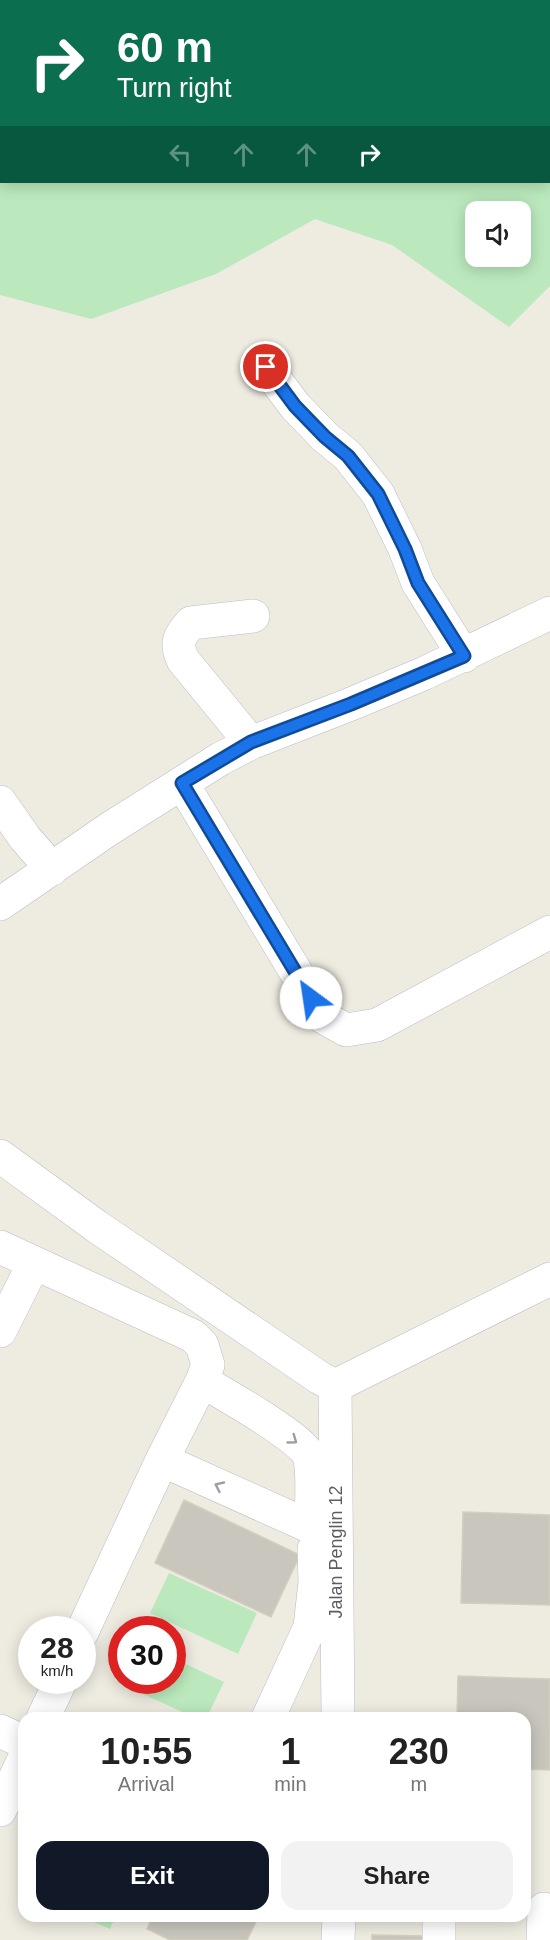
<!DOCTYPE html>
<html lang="en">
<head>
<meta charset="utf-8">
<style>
	body { margin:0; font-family:Helvetica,sans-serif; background:#f2f2f2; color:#222; height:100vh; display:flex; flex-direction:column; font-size:22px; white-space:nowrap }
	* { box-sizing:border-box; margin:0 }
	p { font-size:20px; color:#767676 }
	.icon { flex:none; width:33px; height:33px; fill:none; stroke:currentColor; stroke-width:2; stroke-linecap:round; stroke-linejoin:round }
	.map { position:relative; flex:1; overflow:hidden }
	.panel { position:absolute; left:18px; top:1712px; width:513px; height:210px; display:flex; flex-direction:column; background:#fff; border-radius:18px; box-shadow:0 3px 15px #0003 }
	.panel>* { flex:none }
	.guide { position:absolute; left:0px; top:0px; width:550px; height:183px; box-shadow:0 3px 15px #0003; background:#0b6e4f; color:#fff; overflow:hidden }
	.tools { position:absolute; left:465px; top:201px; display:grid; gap:12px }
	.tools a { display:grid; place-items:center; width:66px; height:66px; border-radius:12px; background:#fff; box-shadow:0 3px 15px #0003; font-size:30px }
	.speed { position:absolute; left:18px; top:1616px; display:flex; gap:12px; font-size:30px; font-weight:700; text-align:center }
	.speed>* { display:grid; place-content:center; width:78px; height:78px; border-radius:50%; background:#fff; box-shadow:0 3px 15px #0003; line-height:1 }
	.speed small { font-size:15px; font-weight:400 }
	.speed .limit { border:9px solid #d22; background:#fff; color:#111 }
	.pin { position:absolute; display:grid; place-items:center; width:51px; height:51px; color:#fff; margin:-26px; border:3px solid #fff; border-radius:50%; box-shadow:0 2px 6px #0007 }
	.me { position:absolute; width:66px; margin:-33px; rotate:329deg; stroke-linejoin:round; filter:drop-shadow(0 0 4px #0008) }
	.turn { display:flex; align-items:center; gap:21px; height:126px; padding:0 18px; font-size:27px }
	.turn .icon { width:78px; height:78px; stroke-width:2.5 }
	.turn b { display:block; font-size:42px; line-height:51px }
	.lanes { display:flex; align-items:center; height:57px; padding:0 18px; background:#0003; justify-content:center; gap:30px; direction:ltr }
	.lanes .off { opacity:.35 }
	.eta { display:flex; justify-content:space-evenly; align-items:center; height:102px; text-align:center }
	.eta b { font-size:36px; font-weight:600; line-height:42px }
	.primary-button { display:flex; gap:12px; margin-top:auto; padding:12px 18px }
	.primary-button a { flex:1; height:69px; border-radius:18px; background:#111827; color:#fff; font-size:24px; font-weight:600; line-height:69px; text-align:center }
	.primary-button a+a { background:#f2f2f2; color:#222 }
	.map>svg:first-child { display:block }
	.green { fill:#bbe9bd; fill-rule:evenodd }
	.building { fill:#c9c6be; stroke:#d4cebf; stroke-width:1.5 }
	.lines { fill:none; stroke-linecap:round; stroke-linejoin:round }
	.minor-casing { stroke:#b9bcc2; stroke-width:34 }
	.minor { stroke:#fff; stroke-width:33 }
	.oneway { stroke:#9c9ea2 }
	.route-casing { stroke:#114b97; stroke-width:15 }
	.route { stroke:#1a73e8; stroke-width:10 }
	.labels { text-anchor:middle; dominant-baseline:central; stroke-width:4.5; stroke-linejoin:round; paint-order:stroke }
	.street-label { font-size:18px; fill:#5a5e64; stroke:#fff }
</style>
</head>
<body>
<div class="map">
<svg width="550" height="1940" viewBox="0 0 550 1940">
	<rect width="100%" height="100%" fill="#eeece1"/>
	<path class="green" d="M 0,0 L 550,0 L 550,286 L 509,327 L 392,245 L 315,219 L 216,274 L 91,319 L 0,295 ZM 2,2 L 549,2 L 549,182 L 2,182 ZM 476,212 L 520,212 L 520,256 L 476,256 Z
		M 169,1573 L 257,1613 L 238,1654 L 150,1613 Z
		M 173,1658 L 224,1682 L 207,1717 L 193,1717 L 117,1682 L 121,1671 L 122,1680 L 172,1680 Z
		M 80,1916 L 116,1916 L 110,1929 Z"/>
	<path class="building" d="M 184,1500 L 300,1555 L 271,1617 L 155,1563 Z
		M 463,1512 L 550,1515 L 550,1605 L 461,1603 Z
		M 458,1676 L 550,1679 L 550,1770 L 525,1769 L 525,1718 L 457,1718 Z
		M 153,1916 L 259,1916 L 247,1940 L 170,1940 L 147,1929 Z
		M 372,1935 L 426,1936 L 426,1940 L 372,1940 Z"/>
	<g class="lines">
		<g class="minor-casing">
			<path id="minor" d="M 266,367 L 295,406 L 325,437 L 348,456 L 378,494 L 405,549 L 418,583 L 464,656
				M 251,743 L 183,660 C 175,643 179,636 191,623 L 253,616
				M 182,783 L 323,1017 L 346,1030 L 377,1025 L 550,932
				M 0,802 L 25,838 L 52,869
				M 0,904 L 109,829 L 220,759 L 251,743 L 351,704 L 425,673 L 550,613
				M 0,1156 L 96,1226 L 320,1378 L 335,1386
				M 0,1247 L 193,1336 L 202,1345 L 208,1365 L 202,1381 L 162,1460 L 82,1632
				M 0,1331 L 34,1263
				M 335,1386 L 338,1718
				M 335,1386 L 550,1279
				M 162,1460 L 311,1527 C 311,1510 314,1471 309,1456 C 304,1439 221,1392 202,1381
				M 43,1718 L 61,1680
				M 268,1718 L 310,1627 L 315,1582 L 314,1549
				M 0,1731 L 24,1742
				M 0,1810 L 24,1759
				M 338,1940 L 339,1916
				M 439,1940 L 439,1916
				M 543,1940 L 544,1909"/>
		</g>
		<use href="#minor" class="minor"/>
	</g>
	<defs><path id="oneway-chevron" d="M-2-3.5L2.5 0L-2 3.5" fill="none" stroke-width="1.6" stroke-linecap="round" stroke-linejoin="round" transform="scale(1.5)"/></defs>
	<g class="oneway">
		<use href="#oneway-chevron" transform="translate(293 1440) rotate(36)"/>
		<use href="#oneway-chevron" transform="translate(219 1486) rotate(-155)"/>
	</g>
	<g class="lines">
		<g class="route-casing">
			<path id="route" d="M 266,367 L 295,406 L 325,437 L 348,456 L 378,494 L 405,549 L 418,583 L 464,656 L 351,704 L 251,742 L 182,783 L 311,998"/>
		</g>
		<use href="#route" class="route"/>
	</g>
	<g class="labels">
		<g class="street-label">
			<text transform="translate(336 1552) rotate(-90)">Jalan Penglin 12</text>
		</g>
	</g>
</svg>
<div class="tools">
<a><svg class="icon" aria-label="sound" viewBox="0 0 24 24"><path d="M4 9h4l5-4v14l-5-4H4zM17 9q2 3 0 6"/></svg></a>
</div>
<div class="speed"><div>28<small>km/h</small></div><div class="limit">30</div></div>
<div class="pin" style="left:266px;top:367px;background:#d93025"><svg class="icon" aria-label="arrive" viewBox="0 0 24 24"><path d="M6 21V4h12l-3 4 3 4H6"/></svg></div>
<svg class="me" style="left:311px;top:998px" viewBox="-20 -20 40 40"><circle r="19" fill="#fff"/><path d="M0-13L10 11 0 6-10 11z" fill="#1a73e8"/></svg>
<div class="guide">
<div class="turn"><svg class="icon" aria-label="right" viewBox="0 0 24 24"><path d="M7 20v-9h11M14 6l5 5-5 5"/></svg><div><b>60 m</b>Turn right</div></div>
<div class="lanes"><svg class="icon off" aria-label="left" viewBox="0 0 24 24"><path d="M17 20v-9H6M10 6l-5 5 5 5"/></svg><svg class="icon off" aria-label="ahead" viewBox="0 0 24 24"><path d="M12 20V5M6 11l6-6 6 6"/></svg><svg class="icon off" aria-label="ahead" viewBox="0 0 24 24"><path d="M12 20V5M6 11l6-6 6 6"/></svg><svg class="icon" aria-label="right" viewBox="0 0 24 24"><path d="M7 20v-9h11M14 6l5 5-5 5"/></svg></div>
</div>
<section class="panel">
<div class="eta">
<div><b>10:55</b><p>Arrival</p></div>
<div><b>1</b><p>min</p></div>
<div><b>230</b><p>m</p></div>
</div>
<div class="primary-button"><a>Exit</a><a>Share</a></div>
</section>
</div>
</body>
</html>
